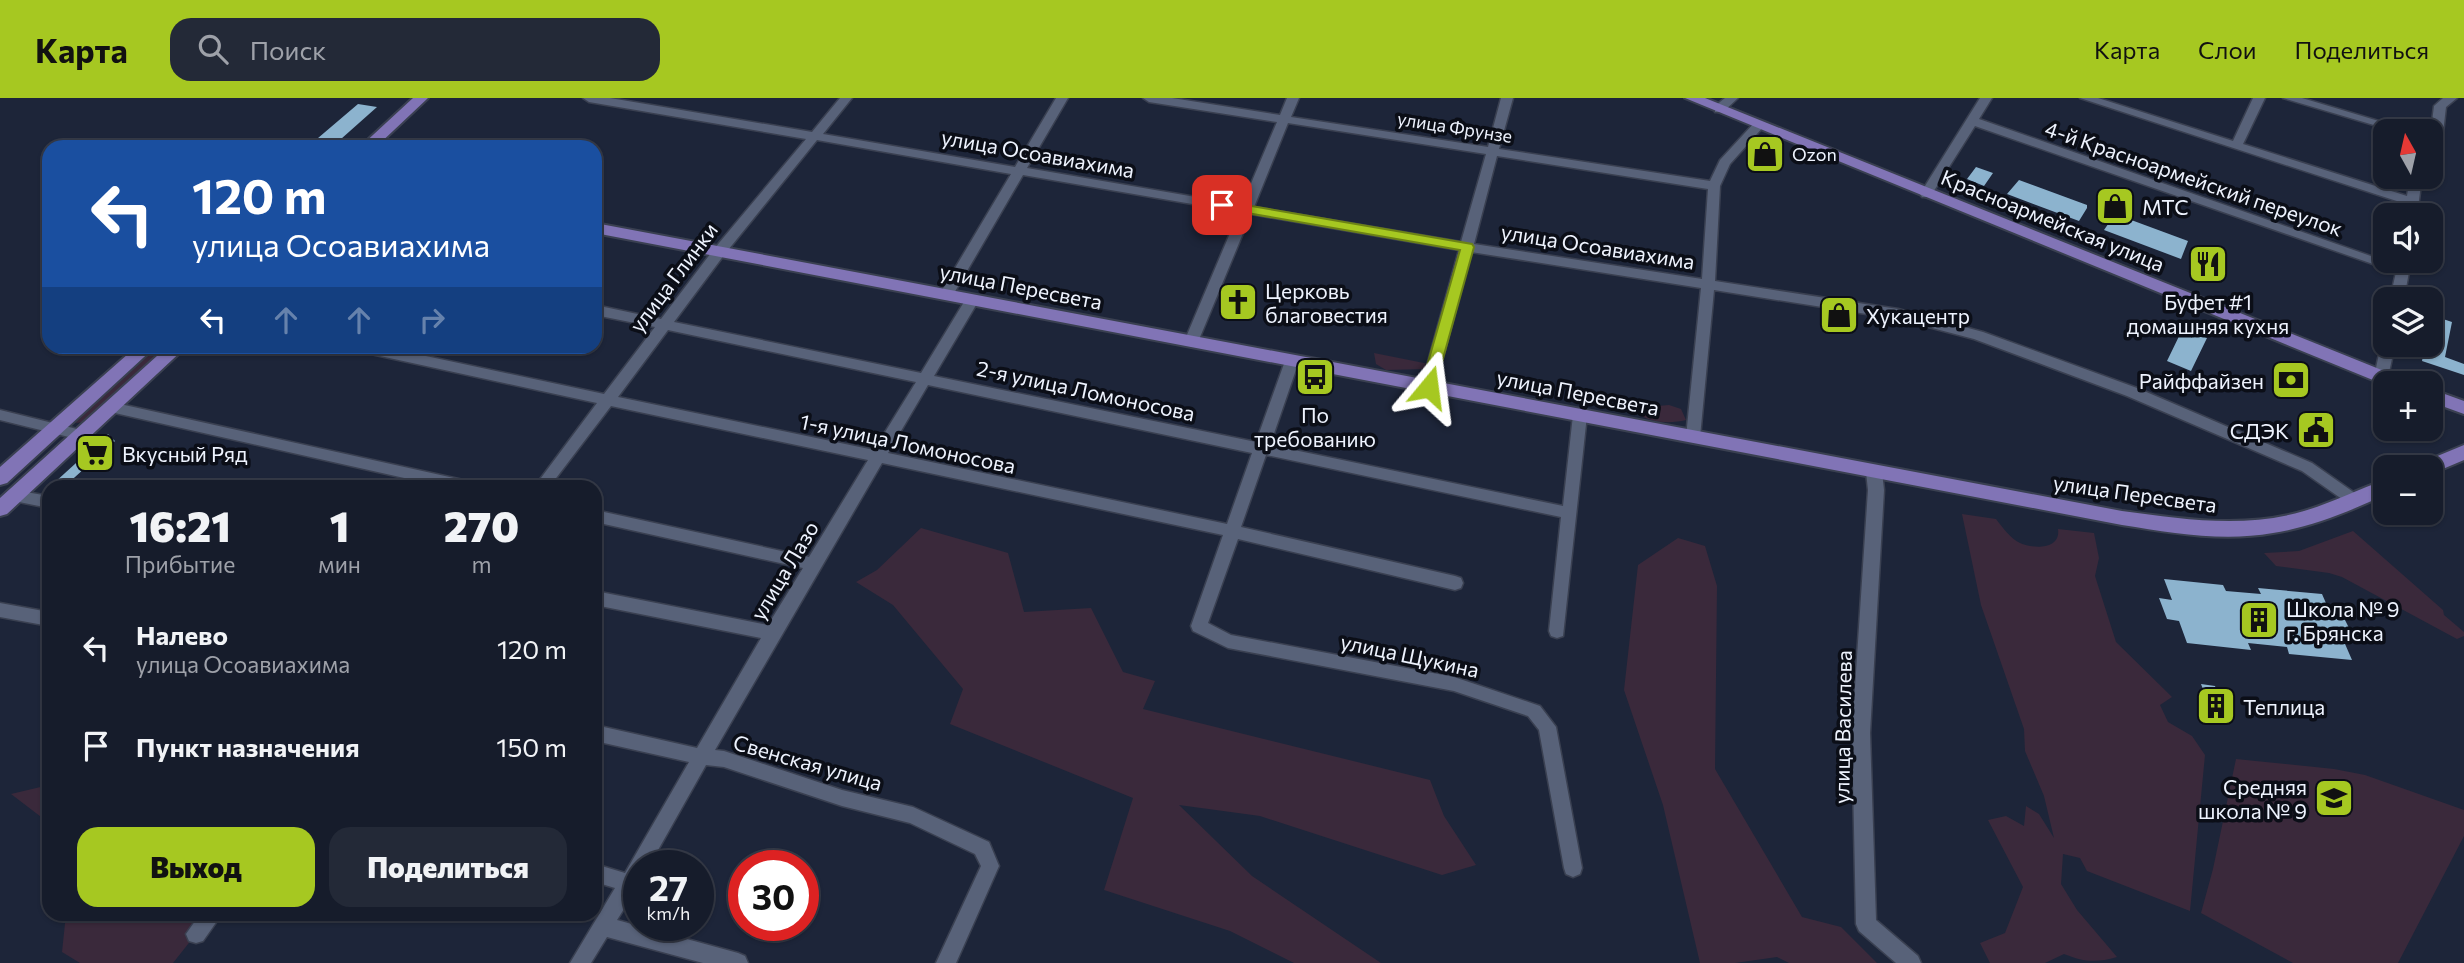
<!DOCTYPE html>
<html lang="ru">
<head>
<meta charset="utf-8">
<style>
	body { margin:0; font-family:Commissioner,sans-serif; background:#232937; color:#f1f3f6; height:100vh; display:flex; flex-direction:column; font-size:26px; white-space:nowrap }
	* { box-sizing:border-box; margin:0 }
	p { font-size:23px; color:#9ea1a9 }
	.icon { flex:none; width:38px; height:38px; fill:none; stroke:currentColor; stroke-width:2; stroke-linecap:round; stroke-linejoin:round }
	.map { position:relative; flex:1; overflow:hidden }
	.drawer { position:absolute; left:42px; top:382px; width:560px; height:441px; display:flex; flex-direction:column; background:#161c2b; border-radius:21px; box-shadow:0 2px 5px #0004,0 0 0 2px #353a47 }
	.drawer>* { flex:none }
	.guide { position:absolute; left:42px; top:42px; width:560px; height:214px; border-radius:21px; box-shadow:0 2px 5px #0004,0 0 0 2px #353a47; background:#1a4fa0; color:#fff; overflow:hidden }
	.needle { width:46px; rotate:352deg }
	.buttons { position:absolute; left:2373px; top:21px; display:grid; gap:14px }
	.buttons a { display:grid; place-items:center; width:70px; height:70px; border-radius:14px; background:#161c2b; box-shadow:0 2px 5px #0004,0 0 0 2px #353a47; font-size:35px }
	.speed { position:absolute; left:623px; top:752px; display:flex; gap:14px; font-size:35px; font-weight:700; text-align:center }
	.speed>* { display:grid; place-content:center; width:91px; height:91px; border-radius:50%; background:#161c2b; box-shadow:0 2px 5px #0004,0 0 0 2px #353a47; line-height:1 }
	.speed small { font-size:18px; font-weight:400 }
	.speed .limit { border:10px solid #d22; background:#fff; color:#111 }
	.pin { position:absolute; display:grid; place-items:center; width:60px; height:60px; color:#fff; margin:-30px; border-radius:14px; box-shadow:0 4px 10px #0006 }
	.me { position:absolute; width:77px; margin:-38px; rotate:16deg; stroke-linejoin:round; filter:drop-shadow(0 0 5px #0008) }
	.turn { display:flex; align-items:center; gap:24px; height:147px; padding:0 35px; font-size:32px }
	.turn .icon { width:91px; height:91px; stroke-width:2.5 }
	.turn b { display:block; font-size:49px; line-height:60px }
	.lanes { display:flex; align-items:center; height:66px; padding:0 35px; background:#0003; justify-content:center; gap:35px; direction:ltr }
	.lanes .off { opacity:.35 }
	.eta { display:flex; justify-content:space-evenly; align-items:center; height:119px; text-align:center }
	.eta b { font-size:42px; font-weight:800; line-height:49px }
	.primary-button { display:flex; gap:14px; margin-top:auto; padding:14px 35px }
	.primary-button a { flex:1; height:80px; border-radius:21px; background:#a6c821; color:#111; font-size:28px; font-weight:800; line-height:80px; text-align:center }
	.primary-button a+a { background:#232937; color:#f1f3f6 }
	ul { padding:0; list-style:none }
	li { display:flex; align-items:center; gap:21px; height:98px; padding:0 35px }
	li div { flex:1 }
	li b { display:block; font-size:26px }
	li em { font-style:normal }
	header { display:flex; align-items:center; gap:42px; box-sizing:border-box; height:98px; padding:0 35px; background:#a6c821; color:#111 }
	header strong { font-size:33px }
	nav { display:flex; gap:38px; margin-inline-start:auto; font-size:24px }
	.search { width:490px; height:63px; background:#232937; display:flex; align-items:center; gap:18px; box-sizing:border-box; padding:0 24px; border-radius:21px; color:#9ea1a9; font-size:26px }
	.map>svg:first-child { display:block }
	.green { fill:#3a293b }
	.building { fill:#8cb3ce }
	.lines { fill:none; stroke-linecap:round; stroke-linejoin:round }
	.minor-casing { stroke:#3a4051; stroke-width:3 }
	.major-casing { stroke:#3a4051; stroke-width:4 }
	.minor { fill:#586279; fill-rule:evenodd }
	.major { fill:#8174b6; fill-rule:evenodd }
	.route { fill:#a6c821; stroke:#6c8215; stroke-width:2 }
	.labels { text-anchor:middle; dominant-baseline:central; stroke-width:7; stroke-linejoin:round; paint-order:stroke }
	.far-street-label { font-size:18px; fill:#eef3fe; stroke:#0b0e17 }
	.far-poi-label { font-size:18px; fill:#eef3fe; stroke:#0b0e17; text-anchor:start }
	.street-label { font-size:21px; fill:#eef3fe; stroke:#0b0e17 }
	.poi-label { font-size:21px; fill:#eef3fe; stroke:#0b0e17; text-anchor:start }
</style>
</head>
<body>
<header>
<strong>Карта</strong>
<div class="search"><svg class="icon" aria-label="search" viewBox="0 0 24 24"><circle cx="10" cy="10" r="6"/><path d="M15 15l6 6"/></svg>Поиск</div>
<nav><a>Карта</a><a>Слои</a><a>Поделиться</a></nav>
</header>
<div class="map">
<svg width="2464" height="865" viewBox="0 0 2464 865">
	<rect width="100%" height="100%" fill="#1d2539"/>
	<path class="green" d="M 157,249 L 168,249 L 85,324 L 75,325 Z
		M 1374,255 L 1429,266 L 1427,271 L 1386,272 L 1376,266 Z
		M 1669,307 L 1681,311 L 1686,322 C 1670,326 1650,325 1637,315 L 1635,310 Z
		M 1962,416 L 1996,421 C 2003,430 2010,440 2020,445 C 2033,451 2061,452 2058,431 L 2094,435 L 2099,460 L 2095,478 L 2116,544 L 2172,599 L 2160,607 L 2168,624 L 2192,638 L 2205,657 L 2190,813 L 2087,773 L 2080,760 L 2063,756 L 2061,786 L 2077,812 L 2117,859 C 2096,865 2084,864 2064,856 L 2045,865 L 1990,865 L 1980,845 L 2005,835 L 2023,789 L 1988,722 L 2006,718 L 2024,728 L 2026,708 L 2039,716 L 2054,740 L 2044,698 L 2025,653 L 2024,631 L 1981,507 Z
		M 921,430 L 1008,455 L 1024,514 L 1091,510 L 1123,574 L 1155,583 L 1143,611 L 1430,682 L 1444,718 L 1476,767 L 1442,777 L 1260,718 L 1179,707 L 1252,778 L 1381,865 L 1294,865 L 1230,833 L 1104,792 L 1133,700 L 950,626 L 963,591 L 893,507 L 856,484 L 877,472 Z
		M 2353,433 L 2443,512 L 2444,517 L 2464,534 L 2464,538 L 2457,541 L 2342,479 L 2329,475 L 2276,468 L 2264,455 L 2299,453 Z
		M 1678,440 L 1705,448 L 1717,488 L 1715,671 L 1802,819 L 1841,829 L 1877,865 L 1789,865 L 1777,859 L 1735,865 L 1700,865 L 1663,707 L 1624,592 L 1638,467 Z
		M 2236,661 L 2334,671 L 2365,677 L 2464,712 L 2464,738 L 2398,865 L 2293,865 L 2201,815 L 2213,771 Z
		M 49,687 L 49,725 L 11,696 Z
		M 66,816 L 189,816 L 196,836 L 173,865 L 80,865 L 62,854 Z"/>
	<path class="building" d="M 358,6 L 377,9 L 332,49 L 311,46 Z
		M 1976,69 L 1993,75 L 1984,88 L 1967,81 Z
		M 2019,82 L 2087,107 L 2087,110 L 2079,123 L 2007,96 Z
		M 2115,116 L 2188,143 L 2181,161 L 2104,132 Z
		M 2217,153 L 2226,157 L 2213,185 L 2204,182 L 2209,171 L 2206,170 Z
		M 1233,189 L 1254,193 L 1244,218 L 1222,214 Z
		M 2431,217 L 2452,224 L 2445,259 L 2464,266 L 2464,277 L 2422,263 L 2425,247 L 2431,247 Z
		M 2183,230 L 2207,240 L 2191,273 L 2167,263 Z
		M 108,336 L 115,343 L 65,388 L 54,385 Z
		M 2164,481 L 2223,487 L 2226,493 L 2261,496 L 2258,490 L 2322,496 L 2332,519 L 2344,520 L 2354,540 L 2342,539 L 2352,562 L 2289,556 L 2287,549 L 2248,545 L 2251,552 L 2187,545 L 2179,523 L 2167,521 L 2159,500 L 2172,502 Z
		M 2201,586 L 2215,588 L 2227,619 L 2213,618 Z"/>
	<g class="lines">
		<g class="minor-casing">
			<path id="minor" d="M 583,0 L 610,0 L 812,34 L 840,0 L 852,0 L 823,36 L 1015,69 L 1056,0 L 1068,0 L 1027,70 L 1242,107 L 1277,24 L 1149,4 L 1143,0 L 1172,0 L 1280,17 L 1287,0 L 1299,0 L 1291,19 L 1488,49 L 1501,0 L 1513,0 L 1499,51 L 1710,83 L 1720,62 L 1755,24 L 1759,23 L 1765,27 L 1730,66 L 1720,88 L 1715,183 L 1898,211 L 1983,234 L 2137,290 L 2312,365 L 2359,398 L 2362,402 L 2354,408 L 2349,406 L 2302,373 L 2127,298 L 1974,241 L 1898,221 L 1714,192 L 1700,339 L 1693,344 L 1686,339 L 1701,190 L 1471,154 L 1435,289 L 1428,294 L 1421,289 L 1459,152 L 1251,116 L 1198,244 L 1191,249 L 1184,244 L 1239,114 L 1023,77 L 953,197 L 946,202 L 939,197 L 1011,76 L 817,42 L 724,157 L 674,224 L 921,275 L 967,199 L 972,197 L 979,202 L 934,278 L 1256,344 L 1285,263 L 1292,258 L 1299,263 L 1270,347 L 1563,408 L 1573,317 L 1575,313 L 1585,313 L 1587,317 L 1563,538 L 1557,540 L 1551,538 L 1549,533 L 1561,419 L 1266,357 L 1241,429 L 1455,478 L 1461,480 L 1463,485 L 1461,490 L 1455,492 L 1238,441 L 1208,525 L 1231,537 L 1454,579 L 1540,608 L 1556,629 L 1582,770 L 1580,776 L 1573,779 L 1566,776 L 1564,770 L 1539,632 L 1528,618 L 1454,593 L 1228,550 L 1193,533 L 1191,528 L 1223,437 L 882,365 L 715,652 L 724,653 L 842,692 L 913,709 L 989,744 L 999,768 L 956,865 L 936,865 L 981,768 L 975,756 L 910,725 L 842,708 L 724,669 L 706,667 L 649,768 L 639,768 L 639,787 L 617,822 L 738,855 L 745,858 L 748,865 L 703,865 L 607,839 L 591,865 L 570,865 L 615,790 L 595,784 L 595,766 L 625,775 L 689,664 L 595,643 L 595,627 L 697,650 L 761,540 L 595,507 L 595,493 L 768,527 L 803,470 L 595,424 L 595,412 L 809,459 L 868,362 L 611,308 L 550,388 L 535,388 L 597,305 L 348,251 L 346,248 L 379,248 L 604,296 L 655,229 L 595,217 L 595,207 L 661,221 L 714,151 L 806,41 L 589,4 ZM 1288,25 L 1486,56 L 1461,144 L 1254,109 ZM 1497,58 L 1708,91 L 1702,181 L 1474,146 ZM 668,232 L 916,284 L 874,352 L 618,299 ZM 928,287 L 1252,355 L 1227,426 L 888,355 Z
				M 1725,0 L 1738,0 L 1723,14 L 1715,14 L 1715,8 Z
				M 1980,0 L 1992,0 L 1979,21 L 2385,163 L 2398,166 L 2399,163 L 2411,163 L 2404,201 L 2390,201 L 2396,174 L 1975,28 L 1930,99 L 1922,99 L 1920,96 Z
				M 2080,0 L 2098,0 L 2233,43 L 2253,0 L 2265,0 L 2243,46 L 2407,98 L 2410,79 L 2422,79 L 2417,117 L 2405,117 L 2406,106 Z
				M 2283,0 L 2302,0 L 2412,33 L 2394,33 Z
				M 2443,0 L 2457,0 L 2446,9 L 2443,35 L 2431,40 L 2431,33 L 2428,33 L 2431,32 L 2434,8 Z
				M 2385,243 L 2385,247 L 2395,247 L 2388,279 L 2381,284 L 2374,279 L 2381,247 Z
				M 111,304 L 463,382 L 471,388 L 440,388 L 106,313 L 104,309 L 106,305 Z
				M 0,312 L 81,332 L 88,337 L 81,342 L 0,322 Z
				M 1874,368 L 1882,374 L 1884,392 L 1870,635 L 1876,822 L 1918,858 L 1921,865 L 1896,865 L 1859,833 L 1856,826 L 1852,635 L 1868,392 L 1866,374 Z
				M 14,392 L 49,398 L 49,410 L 9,402 L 6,398 Z
				M 0,505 L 49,514 L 49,528 L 0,519 Z
				M 200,816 L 222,816 L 203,843 L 196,845 L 189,843 L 186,836 Z"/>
		</g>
		<g class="major-casing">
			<path id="major" d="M 413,0 L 428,0 L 376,49 L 360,49 Z
				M 1685,0 L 1705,0 L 2404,281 L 2407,285 L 2385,287 Z
				M 595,125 L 2122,413 C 2183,421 2244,431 2304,413 C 2332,405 2358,391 2385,382 L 2385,397 C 2350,413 2312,429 2273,435 C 2223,444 2172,435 2122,427 L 595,135 Z
				M 137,248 L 156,248 L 7,385 L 0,387 L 0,369 Z
				M 168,248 L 187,248 L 7,416 L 0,418 L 0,400 Z
				M 2431,291 L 2464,303 L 2464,316 L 2431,304 Z
				M 2464,347 L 2464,362 L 2431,376 L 2431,369 L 2421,369 L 2423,364 Z"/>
		</g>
		<use href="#minor" class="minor"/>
		<use href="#major" class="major"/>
	</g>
	<path class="route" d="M 1222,103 L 1472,146 L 1474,149 L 1434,293 L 1423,293 L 1421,289 L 1460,152 L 1218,110 L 1216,107 Z"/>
	<defs>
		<g id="shop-square" transform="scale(2.0125)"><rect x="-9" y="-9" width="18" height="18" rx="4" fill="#a6c821" stroke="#0b0e17"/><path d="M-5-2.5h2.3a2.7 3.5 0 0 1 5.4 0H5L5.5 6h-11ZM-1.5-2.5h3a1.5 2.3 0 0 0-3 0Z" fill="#111"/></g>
		<g id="restaurant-square" transform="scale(2.0125)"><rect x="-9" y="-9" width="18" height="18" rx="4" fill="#a6c821" stroke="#0b0e17"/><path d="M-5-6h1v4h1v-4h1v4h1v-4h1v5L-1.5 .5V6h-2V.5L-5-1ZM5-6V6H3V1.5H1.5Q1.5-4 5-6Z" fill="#111"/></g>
		<g id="church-square" transform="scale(2.0125)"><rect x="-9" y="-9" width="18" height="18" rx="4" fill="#a6c821" stroke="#0b0e17"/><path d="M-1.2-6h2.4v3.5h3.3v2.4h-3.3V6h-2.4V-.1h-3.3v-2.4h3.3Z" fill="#111"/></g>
		<g id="bus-square" transform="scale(2.0125)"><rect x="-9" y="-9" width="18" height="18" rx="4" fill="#a6c821" stroke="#0b0e17"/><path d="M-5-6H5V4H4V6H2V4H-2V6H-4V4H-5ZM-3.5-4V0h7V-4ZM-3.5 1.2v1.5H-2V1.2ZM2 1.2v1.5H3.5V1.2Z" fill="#111"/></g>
		<g id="bank-square" transform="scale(2.0125)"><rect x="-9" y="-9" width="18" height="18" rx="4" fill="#a6c821" stroke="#0b0e17"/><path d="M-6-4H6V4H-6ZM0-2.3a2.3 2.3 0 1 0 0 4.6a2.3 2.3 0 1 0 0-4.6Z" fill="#111"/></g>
		<g id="civic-square" transform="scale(2.0125)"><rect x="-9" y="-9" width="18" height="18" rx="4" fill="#a6c821" stroke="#0b0e17"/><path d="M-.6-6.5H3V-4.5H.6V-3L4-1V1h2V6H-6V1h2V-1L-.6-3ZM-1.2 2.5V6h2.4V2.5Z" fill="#111"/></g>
		<g id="supermarket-square" transform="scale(2.0125)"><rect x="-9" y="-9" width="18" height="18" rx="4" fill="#a6c821" stroke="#0b0e17"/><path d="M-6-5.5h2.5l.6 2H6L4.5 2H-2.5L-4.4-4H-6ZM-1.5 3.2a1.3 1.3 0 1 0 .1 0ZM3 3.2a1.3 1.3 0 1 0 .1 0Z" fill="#111"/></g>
		<g id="building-square" transform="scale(2.0125)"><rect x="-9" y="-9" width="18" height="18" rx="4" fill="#a6c821" stroke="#0b0e17"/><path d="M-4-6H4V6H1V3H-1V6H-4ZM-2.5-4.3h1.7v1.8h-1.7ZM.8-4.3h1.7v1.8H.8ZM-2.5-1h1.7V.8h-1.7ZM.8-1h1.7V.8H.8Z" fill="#111"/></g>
		<g id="school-square" transform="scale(2.0125)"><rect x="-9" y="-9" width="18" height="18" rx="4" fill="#a6c821" stroke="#0b0e17"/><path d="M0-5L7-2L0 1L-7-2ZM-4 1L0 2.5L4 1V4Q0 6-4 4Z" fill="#111"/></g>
	</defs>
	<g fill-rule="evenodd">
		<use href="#shop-square" x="1765" y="56"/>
		<use href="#shop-square" x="2115" y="108"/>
		<use href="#restaurant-square" x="2208" y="166"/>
		<use href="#church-square" x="1238" y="204"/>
		<use href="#shop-square" x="1839" y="217"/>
		<use href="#bus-square" x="1315" y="279"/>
		<use href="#bank-square" x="2291" y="282"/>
		<use href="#civic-square" x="2316" y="332"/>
		<use href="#supermarket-square" x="95" y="355"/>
		<use href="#building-square" x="2259" y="522"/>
		<use href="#building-square" x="2216" y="608"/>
		<use href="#school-square" x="2334" y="700"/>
	</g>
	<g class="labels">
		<g class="far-street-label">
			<text transform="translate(1455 29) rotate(9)">улица Фрунзе</text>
		</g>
		<g class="far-poi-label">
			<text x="1792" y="56">Ozon</text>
		</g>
		<g class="street-label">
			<text transform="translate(1038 55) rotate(10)">улица Осоавиахима</text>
			<text transform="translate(2194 80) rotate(19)">4-й Красноармейский переулок</text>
			<text transform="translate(2053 122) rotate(22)">Красноармейская улица</text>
			<text transform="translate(1598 148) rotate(9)">улица Осоавиахима</text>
			<text transform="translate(673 179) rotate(-53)">улица Глинки</text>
			<text transform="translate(1021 188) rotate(11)">улица Пересвета</text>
			<text transform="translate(1086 292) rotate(12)">2-я улица Ломоносова</text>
			<text transform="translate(1578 294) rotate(11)">улица Пересвета</text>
			<text transform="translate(908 345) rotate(12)">1-я улица Ломоносова</text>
			<text transform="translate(2135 395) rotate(8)">улица Пересвета</text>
			<text transform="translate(784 472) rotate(-59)">улица Лазо</text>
			<text transform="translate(1410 557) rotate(12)">улица Щукина</text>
			<text transform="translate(1842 629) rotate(-89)">улица Василева</text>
			<text transform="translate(808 664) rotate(16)">Свенская улица</text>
		</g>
		<g class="poi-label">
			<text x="2142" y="108">МТС</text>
			<text x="1265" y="192">Церковь<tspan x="1265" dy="24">благовестия</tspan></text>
			<text x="2208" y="203" text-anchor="middle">Буфет #1<tspan x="2208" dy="24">домашняя кухня</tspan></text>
			<text x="1866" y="217">Хукацентр</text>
			<text x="2264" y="282" text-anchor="end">Райффайзен</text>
			<text x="1315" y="316" text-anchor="middle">По<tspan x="1315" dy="24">требованию</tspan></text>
			<text x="2289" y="332" text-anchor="end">СДЭК</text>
			<text x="122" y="355">Вкусный Ряд</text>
			<text x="2286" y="510">Школа № 9<tspan x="2286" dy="24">г. Брянска</tspan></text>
			<text x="2243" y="608">Теплица</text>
			<text x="2307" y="688" text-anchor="end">Средняя<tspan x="2307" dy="24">школа № 9</tspan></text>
		</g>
	</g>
</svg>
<div class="buttons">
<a><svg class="needle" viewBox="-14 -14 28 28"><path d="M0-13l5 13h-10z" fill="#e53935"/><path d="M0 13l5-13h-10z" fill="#9ea1a9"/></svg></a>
<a><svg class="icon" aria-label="sound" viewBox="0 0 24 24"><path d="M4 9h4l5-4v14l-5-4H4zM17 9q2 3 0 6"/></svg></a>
<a><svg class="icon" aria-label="layers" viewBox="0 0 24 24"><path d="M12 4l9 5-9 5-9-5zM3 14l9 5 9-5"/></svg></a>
<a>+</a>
<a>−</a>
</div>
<div class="speed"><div>27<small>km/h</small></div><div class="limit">30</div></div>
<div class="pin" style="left:1222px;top:107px;background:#d93025"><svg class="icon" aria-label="arrive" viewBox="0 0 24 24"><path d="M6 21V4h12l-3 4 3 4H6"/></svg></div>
<svg class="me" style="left:1429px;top:289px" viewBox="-20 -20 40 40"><path d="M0-17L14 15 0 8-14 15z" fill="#a6c821" stroke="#fff" stroke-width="4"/></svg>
<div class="guide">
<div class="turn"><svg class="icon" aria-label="left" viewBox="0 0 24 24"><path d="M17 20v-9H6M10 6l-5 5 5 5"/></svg><div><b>120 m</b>улица Осоавиахима</div></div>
<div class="lanes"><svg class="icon" aria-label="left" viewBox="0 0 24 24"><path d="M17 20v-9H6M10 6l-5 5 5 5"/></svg><svg class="icon off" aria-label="ahead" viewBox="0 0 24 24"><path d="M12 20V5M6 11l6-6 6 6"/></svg><svg class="icon off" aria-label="ahead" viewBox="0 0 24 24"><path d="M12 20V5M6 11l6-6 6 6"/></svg><svg class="icon off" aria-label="right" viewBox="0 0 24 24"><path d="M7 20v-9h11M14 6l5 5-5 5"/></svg></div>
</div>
<section class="drawer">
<div class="eta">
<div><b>16:21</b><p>Прибытие</p></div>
<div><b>1</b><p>мин</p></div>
<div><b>270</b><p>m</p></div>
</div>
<ul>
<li><svg class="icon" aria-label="left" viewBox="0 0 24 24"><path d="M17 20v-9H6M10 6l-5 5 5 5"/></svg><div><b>Налево</b><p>улица Осоавиахима</p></div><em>120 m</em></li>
<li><svg class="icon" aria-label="arrive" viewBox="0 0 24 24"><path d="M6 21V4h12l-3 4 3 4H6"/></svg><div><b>Пункт назначения</b></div><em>150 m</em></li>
</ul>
<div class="primary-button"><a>Выход</a><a>Поделиться</a></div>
</section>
</div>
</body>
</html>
